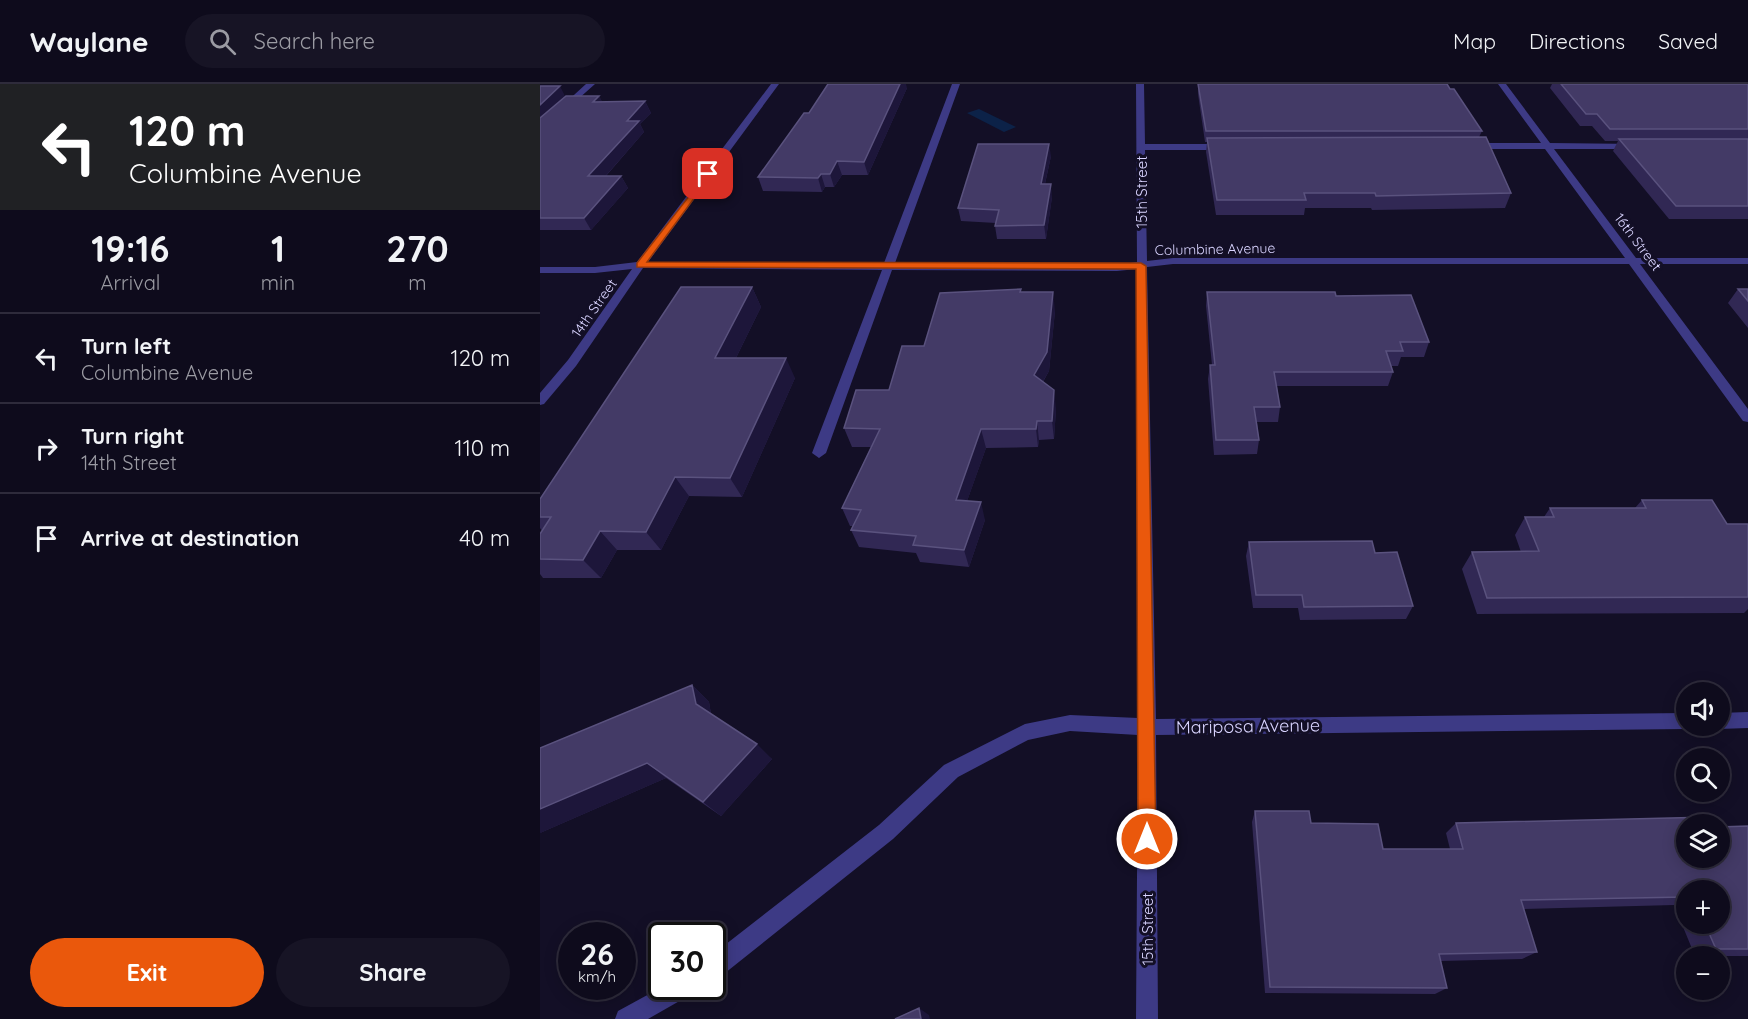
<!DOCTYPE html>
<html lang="en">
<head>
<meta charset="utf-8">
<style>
	body { margin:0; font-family:Quicksand,sans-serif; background:#171425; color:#f1f3f6; height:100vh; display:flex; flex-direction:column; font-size:22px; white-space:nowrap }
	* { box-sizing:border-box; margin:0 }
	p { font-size:20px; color:#9b9ba3 }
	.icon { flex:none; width:33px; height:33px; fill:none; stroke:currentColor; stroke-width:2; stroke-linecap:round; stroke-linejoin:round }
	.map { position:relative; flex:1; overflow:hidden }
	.details { display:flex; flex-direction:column; background:#0e0b1c; width:540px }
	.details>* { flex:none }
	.guide { background:#202124; color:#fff; overflow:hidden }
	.fabs { position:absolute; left:1136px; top:598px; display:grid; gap:12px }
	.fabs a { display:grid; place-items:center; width:54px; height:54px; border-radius:50%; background:#0e0b1c; box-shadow:0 3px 15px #0003,0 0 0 2px #2e2b3b; font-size:30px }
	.speed { position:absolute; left:18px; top:838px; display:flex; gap:12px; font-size:30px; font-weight:700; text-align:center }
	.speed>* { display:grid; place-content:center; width:78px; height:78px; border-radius:50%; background:#0e0b1c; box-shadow:0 3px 15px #0003,0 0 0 2px #2e2b3b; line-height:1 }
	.speed small { font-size:15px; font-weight:400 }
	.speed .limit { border:3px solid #111; border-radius:9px; background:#fff; color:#111 }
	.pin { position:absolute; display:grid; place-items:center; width:51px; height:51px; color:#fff; margin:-26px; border-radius:12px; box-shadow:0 3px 9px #0006 }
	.me { position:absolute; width:66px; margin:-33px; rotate:0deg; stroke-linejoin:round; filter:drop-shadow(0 0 4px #0008) }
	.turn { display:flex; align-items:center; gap:21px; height:126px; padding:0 30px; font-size:27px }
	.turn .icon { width:78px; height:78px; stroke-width:2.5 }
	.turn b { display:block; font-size:42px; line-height:51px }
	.eta { display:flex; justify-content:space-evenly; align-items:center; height:102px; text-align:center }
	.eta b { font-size:36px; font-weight:700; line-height:42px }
	.primary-button { display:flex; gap:12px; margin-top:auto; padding:12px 30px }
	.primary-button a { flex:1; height:69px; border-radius:36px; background:#ea580c; color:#fff; font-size:24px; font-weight:700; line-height:69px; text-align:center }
	.primary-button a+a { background:#171425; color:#f1f3f6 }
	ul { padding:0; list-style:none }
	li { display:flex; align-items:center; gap:18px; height:90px; padding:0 30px; border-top:2px solid #2e2b3b }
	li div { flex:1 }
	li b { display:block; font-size:22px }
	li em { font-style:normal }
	header { display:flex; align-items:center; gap:36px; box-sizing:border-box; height:84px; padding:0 30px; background:#0e0b1c; border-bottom:2px solid #2e2b3b }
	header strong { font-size:28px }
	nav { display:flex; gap:33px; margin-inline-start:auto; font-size:21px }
	.search { width:420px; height:54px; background:#171425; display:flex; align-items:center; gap:15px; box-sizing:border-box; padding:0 21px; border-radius:33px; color:#9b9ba3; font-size:22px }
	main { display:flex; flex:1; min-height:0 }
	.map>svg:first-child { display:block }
	.water { fill:#0c2248 }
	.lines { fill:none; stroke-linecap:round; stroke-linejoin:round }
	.minor { fill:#3d3a85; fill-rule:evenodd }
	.wall { fill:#312854; fill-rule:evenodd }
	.shaded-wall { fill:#1d163a }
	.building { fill:#433a66; stroke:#5a527e; stroke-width:1.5 }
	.route { fill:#ea580c; stroke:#983908; stroke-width:1.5 }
	.labels { text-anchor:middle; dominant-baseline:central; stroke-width:6; stroke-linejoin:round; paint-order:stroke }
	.far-street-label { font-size:14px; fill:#d9d4ff; stroke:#130f26 }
	.street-label { font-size:15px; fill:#d9d4ff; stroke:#130f26 }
	.near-street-label { font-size:18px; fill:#d9d4ff; stroke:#130f26 }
</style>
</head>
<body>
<header>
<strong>Waylane</strong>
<div class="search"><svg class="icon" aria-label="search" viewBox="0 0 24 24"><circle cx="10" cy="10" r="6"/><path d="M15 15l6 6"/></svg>Search here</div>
<nav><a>Map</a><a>Directions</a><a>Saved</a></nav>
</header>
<main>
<section class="details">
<div class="guide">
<div class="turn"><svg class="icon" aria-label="left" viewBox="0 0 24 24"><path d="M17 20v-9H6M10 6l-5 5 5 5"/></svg><div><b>120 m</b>Columbine Avenue</div></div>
</div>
<div class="eta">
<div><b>19:16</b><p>Arrival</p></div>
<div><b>1</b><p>min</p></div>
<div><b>270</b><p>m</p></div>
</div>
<ul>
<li><svg class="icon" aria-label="left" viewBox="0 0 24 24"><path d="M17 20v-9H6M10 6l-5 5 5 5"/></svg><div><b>Turn left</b><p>Columbine Avenue</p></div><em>120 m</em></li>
<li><svg class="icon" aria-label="right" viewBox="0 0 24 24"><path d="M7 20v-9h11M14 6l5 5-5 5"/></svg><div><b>Turn right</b><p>14th Street</p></div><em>110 m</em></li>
<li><svg class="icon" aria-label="arrive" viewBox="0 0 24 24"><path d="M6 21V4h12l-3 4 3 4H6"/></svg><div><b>Arrive at destination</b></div><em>40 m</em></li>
</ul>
<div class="primary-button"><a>Exit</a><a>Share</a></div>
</section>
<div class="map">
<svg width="1208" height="935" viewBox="0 0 1208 935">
	<rect width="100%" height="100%" fill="#130f26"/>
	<path class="water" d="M 439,25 L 476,43 L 464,48 L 427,29 Z"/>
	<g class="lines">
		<path class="minor" d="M 46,0 L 55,0 L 0,49 L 0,42 Z
			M 231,0 L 239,0 L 108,178 L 344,179 L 412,0 L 420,0 L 355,179 L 577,181 L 597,178 L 596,0 L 604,0 L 605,60 L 687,60 L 691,63 L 687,66 L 605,66 L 607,177 L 633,174 L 1085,174 L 1005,65 L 930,65 L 926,62 L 930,59 L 1001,59 L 958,0 L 966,0 L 1010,59 L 1098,60 L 1098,64 L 1095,65 L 1014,65 L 1096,174 L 1208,174 L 1208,180 L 1100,180 L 1208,325 L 1208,338 L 1203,337 L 1089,180 L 633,180 L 607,183 L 616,635 L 1146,629 L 1146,642 L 1152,643 L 1146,645 L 616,651 L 618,935 L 596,935 L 598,651 L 530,647 L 488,656 L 418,693 L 353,755 L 180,893 L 172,896 L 172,871 L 339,741 L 404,681 L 485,640 L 530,631 L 598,634 L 597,185 L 577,187 L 352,186 L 286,369 L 279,374 L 272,369 L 342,186 L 103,184 L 36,282 L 4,320 L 0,321 L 0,309 L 28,276 L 92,185 L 55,189 L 0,189 L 0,183 L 55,183 L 97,178 Z
			M 1208,628 L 1208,644 L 1179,645 L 1172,642 L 1179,642 L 1179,629 Z
			M 122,903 L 153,903 L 150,911 L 108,935 L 75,935 L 78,927 Z"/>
	</g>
	<path class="wall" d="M 658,0 L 942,47 L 939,53 L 971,109 L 965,124 L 832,126 L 831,124 L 765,124 L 764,131 L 676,131 L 666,68 L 667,58 L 665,58 L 658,10 Z
		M 1012,0 L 1208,0 L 1208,135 L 1129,135 L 1073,67 L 1078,57 L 1065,57 L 1052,42 L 1040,42 L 1010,4 Z
		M 0,2 L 26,13 L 59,12 L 62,18 L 105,17 L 111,29 L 100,40 L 104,48 L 66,92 L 81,92 L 88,104 L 51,146 L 0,146 Z
		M 367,4 L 328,91 L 302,91 L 294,103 L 285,103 L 282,108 L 223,107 L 218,93 L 269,29 Z
		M 511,72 L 505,100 L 512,113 L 506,155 L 457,155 L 455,142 L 456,139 L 421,137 L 418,124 Z
		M 212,203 L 221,223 L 196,274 L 255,294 L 202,413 L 149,412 L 121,466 L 77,466 L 61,494 L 3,494 L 0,490 L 0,450 L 2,447 L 0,444 L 0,415 Z
		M 481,205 L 481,208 L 515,227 L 509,287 L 503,298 L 516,325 L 514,355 L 499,356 L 498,363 L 446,364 L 427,417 L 445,436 L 429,483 L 380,478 L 376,469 L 319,463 L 311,446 L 313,442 L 310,442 L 302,424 L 331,363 L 312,363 L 304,344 L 349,306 L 384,262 Z
		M 1198,205 L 1208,205 L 1208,244 L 1188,219 Z
		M 667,208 L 796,212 L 889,258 L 884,273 L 861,273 L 858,282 L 851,282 L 853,288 L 848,302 L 737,302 L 740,323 L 738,338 L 717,338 L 719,356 L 717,370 L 674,371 L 668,295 L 670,281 L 672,281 L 666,222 Z
		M 1102,416 L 1187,440 L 1208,440 L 1208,525 L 1204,529 L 937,530 L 922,485 L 932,468 L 981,468 L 975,451 L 985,433 L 1004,433 L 1010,424 L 1095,424 Z
		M 709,458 L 835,469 L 873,522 L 866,535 L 760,536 L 758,524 L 713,524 L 706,472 Z
		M 152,601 L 169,618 L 171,630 L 232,675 L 181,732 L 126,694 L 0,749 Z
		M 715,727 L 771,739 L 843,765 L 910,765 L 906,749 L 916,739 L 1146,774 L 1208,742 L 1208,872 L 1155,872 L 1134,821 L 984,825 L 997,868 L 982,875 L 901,877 L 907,904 L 895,910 L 725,909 L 712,738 ZM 1146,807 L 1179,807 L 1179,840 L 1146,840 Z"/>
	<path class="shaded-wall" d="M 360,0 L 366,0 L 367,4 L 328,91 L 324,78 Z
		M 20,2 L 26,14 L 0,39 L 0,21 Z
		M 59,12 L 65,23 L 53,18 Z
		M 105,17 L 111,29 L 100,40 L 104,48 L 55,104 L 48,92 L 87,37 Z
		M 509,60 L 511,72 L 502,113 L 501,100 Z
		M 297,77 L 302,91 L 294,103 L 290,90 Z
		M 281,90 L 285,103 L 282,108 L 278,94 Z
		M 81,92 L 88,104 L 51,146 L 44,134 Z
		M 511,100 L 512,113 L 506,155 L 504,141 Z
		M 212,203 L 221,223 L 186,294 L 175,274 Z
		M 513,208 L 515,227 L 509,287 L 496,309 L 494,291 Z
		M 246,274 L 255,294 L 202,413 L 190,394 Z
		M 514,306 L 516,325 L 514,355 L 512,337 Z
		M 497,337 L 499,356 L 498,363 L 496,345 Z
		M 441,345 L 446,364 L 421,434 L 416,416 Z
		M 135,393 L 149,412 L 121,466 L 106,448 Z
		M 441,418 L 445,436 L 429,483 L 424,466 Z
		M 60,447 L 77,466 L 61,494 L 43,476 Z
		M 152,601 L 169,618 L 172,636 L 156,620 Z
		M 217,660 L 232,675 L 181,732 L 163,718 Z
		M 107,679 L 126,694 L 0,749 L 0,725 Z
		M 379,924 L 389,931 L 390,935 L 381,935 Z"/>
	<path class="building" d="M 288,0 L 360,0 L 324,78 L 297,77 L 290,90 L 281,90 L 278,94 L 218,93 L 264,29 L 269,29 Z
		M 658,0 L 907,0 L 910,5 L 914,5 L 942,47 L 666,47 Z
		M 1021,0 L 1208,0 L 1208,45 L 1070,45 L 1057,30 L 1046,30 Z
		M 0,2 L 20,2 L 0,21 Z
		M 26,12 L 59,12 L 53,18 L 105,17 L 87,37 L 99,37 L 48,92 L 81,92 L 44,134 L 0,134 L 0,34 Z
		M 946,53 L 971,109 L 836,112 L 835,109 L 764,109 L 766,116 L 677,116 L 667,54 Z
		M 1079,55 L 1208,55 L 1208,122 L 1136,122 Z
		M 438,60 L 509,60 L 501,100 L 511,100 L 504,141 L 455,142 L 459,126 L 418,124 Z
		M 141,203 L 212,203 L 175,274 L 246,274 L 190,394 L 135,393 L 106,448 L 60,447 L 43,476 L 0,475 L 0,450 L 11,433 L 0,433 L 0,415 Z
		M 481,205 L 480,208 L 513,208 L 507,268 L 494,291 L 514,306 L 512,337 L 497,337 L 496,345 L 441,345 L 416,416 L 441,418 L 424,466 L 373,461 L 376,452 L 311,446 L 321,426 L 302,424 L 340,345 L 304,344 L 316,306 L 349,306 L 362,262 L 384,262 L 400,209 Z
		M 1198,205 L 1208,205 L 1208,217 Z
		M 667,208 L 795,208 L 796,212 L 871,211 L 889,258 L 860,258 L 863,267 L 846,267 L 853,288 L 734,288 L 740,323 L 714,323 L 719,356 L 676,356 L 670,281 L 675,281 Z
		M 1102,416 L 1172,416 L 1187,440 L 1208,440 L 1208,513 L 947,514 L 932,468 L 999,467 L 985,433 L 1014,433 L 1010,424 L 1106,424 Z
		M 832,457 L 835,469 L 857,468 L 873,522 L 764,523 L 762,511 L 716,511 L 709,458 Z
		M 152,601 L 156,620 L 217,660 L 163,718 L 107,679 L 0,725 L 0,664 Z
		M 715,727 L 769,727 L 771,739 L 838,740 L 843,765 L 923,765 L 916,739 L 1172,733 L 1176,741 L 1146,741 L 1146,774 L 1179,774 L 1179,743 L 1208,742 L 1208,865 L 1176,865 L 1165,840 L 1179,840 L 1179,807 L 1146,807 L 1146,813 L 981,816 L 997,868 L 899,870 L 907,904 L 730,903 Z
		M 379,924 L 381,935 L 355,935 Z"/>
	<path class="route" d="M 168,88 L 172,90 L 107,178 L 601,179 L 606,182 L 616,755 L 613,762 L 607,764 L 601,762 L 598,755 L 596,185 L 97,183 L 97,179 Z"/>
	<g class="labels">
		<g class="far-street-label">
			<text transform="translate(1098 158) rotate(53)">16th Street</text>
			<text transform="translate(675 165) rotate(-1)">Columbine Avenue</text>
			<text transform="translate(54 224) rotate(-55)">14th Street</text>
		</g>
		<g class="street-label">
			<text transform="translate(601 108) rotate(-90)">15th Street</text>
			<text transform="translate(607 845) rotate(-90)">15th Street</text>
		</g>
		<g class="near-street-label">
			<text transform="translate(708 642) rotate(-1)">Mariposa Avenue</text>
		</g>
	</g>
</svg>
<div class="fabs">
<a><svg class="icon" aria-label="sound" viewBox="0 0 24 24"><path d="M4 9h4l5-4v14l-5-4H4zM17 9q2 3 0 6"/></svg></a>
<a><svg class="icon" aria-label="search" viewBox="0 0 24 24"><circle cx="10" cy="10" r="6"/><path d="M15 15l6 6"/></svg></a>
<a><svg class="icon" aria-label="layers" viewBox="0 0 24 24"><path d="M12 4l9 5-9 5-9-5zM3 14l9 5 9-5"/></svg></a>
<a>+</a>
<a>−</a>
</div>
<div class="speed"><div>26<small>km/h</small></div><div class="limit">30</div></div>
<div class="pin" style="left:168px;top:90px;background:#d93025"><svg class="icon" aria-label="arrive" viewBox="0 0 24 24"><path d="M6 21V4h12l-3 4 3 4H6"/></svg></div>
<svg class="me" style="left:607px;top:755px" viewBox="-20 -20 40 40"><circle r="17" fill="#ea580c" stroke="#fff" stroke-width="3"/><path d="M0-11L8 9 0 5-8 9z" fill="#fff"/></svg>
</div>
</main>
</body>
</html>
